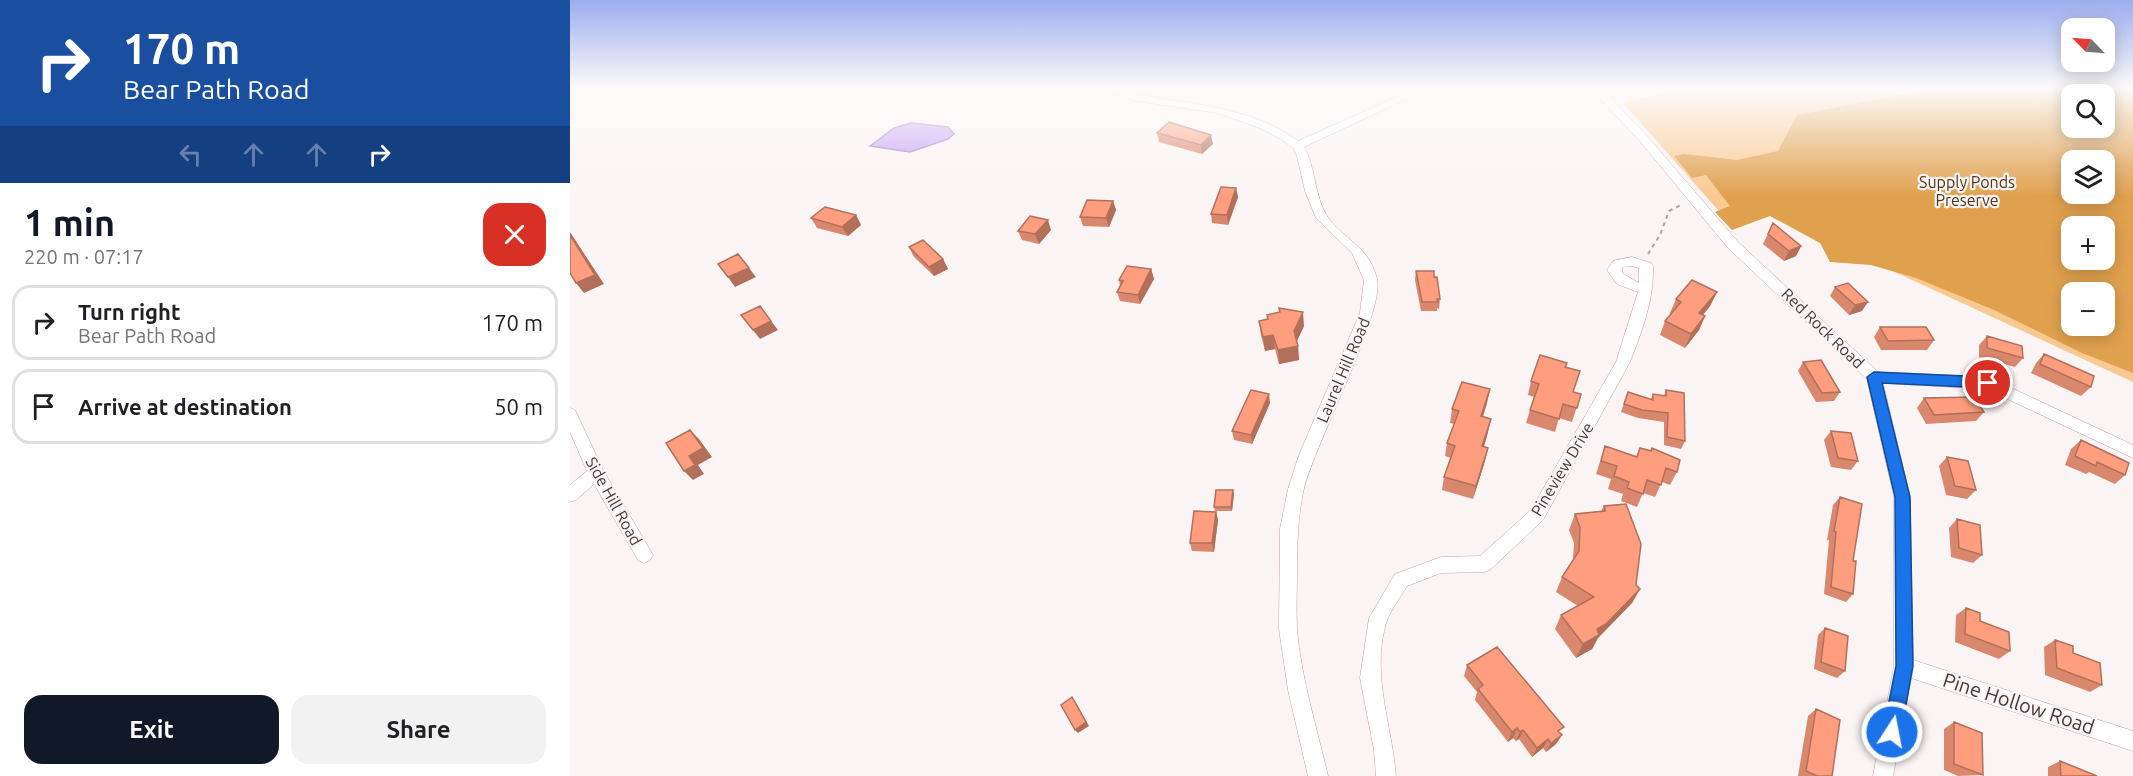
<!DOCTYPE html>
<html lang="en">
<head>
<meta charset="utf-8">
<style>
	body { margin:0; font-family:Ubuntu,sans-serif; background:#f2f2f2; color:#202124; height:100vh; display:flex; flex-direction:column; font-size:22px; white-space:nowrap }
	* { box-sizing:border-box; margin:0 }
	p { font-size:20px; color:#757577 }
	.icon { flex:none; width:33px; height:33px; fill:none; stroke:currentColor; stroke-width:2; stroke-linecap:round; stroke-linejoin:round }
	.map { position:relative; flex:1; overflow:hidden }
	.panel { display:flex; flex-direction:column; background:#fff; width:570px }
	.panel>* { flex:none }
	.hud { background:#1a4fa0; color:#fff; overflow:hidden }
	.needle { width:39px; rotate:295deg }
	.tools { position:absolute; left:1491px; top:18px; display:grid; gap:12px }
	.tools a { display:grid; place-items:center; width:54px; height:54px; border-radius:12px; background:#fff; box-shadow:0 3px 15px #0003; font-size:30px }
	.pin { position:absolute; display:grid; place-items:center; width:51px; height:51px; color:#fff; margin:-26px; border:3px solid #fff; border-radius:50%; box-shadow:0 2px 6px #0007 }
	.me { position:absolute; width:66px; margin:-33px; rotate:11deg; stroke-linejoin:round; filter:drop-shadow(0 0 4px #0008) }
	.turn { display:flex; align-items:center; gap:21px; height:126px; padding:0 24px; font-size:27px }
	.turn .icon { width:78px; height:78px; stroke-width:2.5 }
	.turn b { display:block; font-size:42px; line-height:51px }
	.lanes { display:flex; align-items:center; height:57px; padding:0 24px; background:#0003; justify-content:center; gap:30px; direction:ltr }
	.lanes .off { opacity:.35 }
	.round { display:grid; place-items:center; flex:none; width:63px; height:63px; border-radius:18px; background:#f2f2f2 }
	.head { display:flex; align-items:center; justify-content:space-between; height:102px; padding:0 24px }
	h1 { font-size:36px; font-weight:700; line-height:45px; color:#111827 }
	.action { display:flex; gap:12px; margin-top:auto; padding:12px 24px }
	.action a { flex:1; height:69px; border-radius:18px; background:#111827; color:#fff; font-size:24px; font-weight:700; line-height:69px; text-align:center }
	.action a+a { background:#f2f2f2; color:#202124 }
	ul { padding:0; list-style:none }
	li { display:flex; align-items:center; gap:18px; height:75px; margin:0 12px 9px; padding:0 12px; border:3px solid #e0e0e0; border-radius:18px }
	li div { flex:1 }
	li b { display:block; font-size:22px }
	li em { font-style:normal }
	main { display:flex; flex:1; min-height:0 }
	.map>svg:first-child { display:block }
	.green { fill:#f9c991; fill-rule:evenodd }
	.forest { fill:#e0a14f; fill-rule:evenodd }
	.water { fill:#c7a2f6; stroke:#a182be; stroke-width:1.5 }
	.lines { fill:none; stroke-linecap:round; stroke-linejoin:round }
	.minor-casing { stroke:#c2a0a5; stroke-width:1 }
	.path { stroke:#aca2a4; stroke-width:2; stroke-dasharray:4 4; stroke-linecap:butt }
	.minor { fill:#fff; fill-rule:evenodd }
	.wall { fill:#da886d }
	.shaded-wall { fill:#b26f59 }
	.building { fill:#fe9e7f; stroke:#b26f59; stroke-width:1.5 }
	.route { fill:#1a73e8; stroke:#114b97; stroke-width:1.5 }
	.labels { text-anchor:middle; dominant-baseline:central; stroke-width:4.5; stroke-linejoin:round; paint-order:stroke }
	.park-label { font-size:16px; fill:#513715; stroke:#fbf4f5 }
	.street-label { font-size:16px; fill:#47393b; stroke:#fbf4f5 }
	.near-street-label { font-size:20px; fill:#47393b; stroke:#fbf4f5 }
</style>
</head>
<body>
<main>
<section class="panel">
<div class="hud">
<div class="turn"><svg class="icon" aria-label="right" viewBox="0 0 24 24"><path d="M7 20v-9h11M14 6l5 5-5 5"/></svg><div><b>170 m</b>Bear Path Road</div></div>
<div class="lanes"><svg class="icon off" aria-label="left" viewBox="0 0 24 24"><path d="M17 20v-9H6M10 6l-5 5 5 5"/></svg><svg class="icon off" aria-label="ahead" viewBox="0 0 24 24"><path d="M12 20V5M6 11l6-6 6 6"/></svg><svg class="icon off" aria-label="ahead" viewBox="0 0 24 24"><path d="M12 20V5M6 11l6-6 6 6"/></svg><svg class="icon" aria-label="right" viewBox="0 0 24 24"><path d="M7 20v-9h11M14 6l5 5-5 5"/></svg></div>
</div>
<div class="head"><div><h1>1 min</h1><p>220 m · 07:17</p></div><a class="round" style="background:#d93025;color:#fff"><svg class="icon" aria-label="close" viewBox="0 0 24 24"><path d="M6 6l12 12M18 6L6 18"/></svg></a></div>
<ul>
<li><svg class="icon" aria-label="right" viewBox="0 0 24 24"><path d="M7 20v-9h11M14 6l5 5-5 5"/></svg><div><b>Turn right</b><p>Bear Path Road</p></div><em>170 m</em></li>
<li><svg class="icon" aria-label="arrive" viewBox="0 0 24 24"><path d="M6 21V4h12l-3 4 3 4H6"/></svg><div><b>Arrive at destination</b></div><em>50 m</em></li>
</ul>
<div class="action"><a>Exit</a><a>Share</a></div>
</section>
<div class="map">
<svg width="1563" height="776" viewBox="0 0 1563 776">
	<rect width="100%" height="100%" fill="#fbf4f5"/>
	<path class="green" d="M 1113,88 L 1563,88 L 1563,382 L 1199,214 L 1164,228 L 1053,103 ZM 1502,94 L 1534,94 L 1534,128 L 1502,128 ZM 1502,160 L 1534,160 L 1534,194 L 1502,194 ZM 1502,226 L 1534,226 L 1534,260 L 1502,260 ZM 1502,292 L 1534,292 L 1534,326 L 1502,326 Z"/>
	<path class="forest" d="M 1366,88 L 1563,88 L 1563,373 L 1512,353 L 1424,310 L 1346,278 L 1301,265 L 1260,262 L 1250,243 L 1200,216 L 1162,230 L 1145,212 L 1160,206 L 1136,175 L 1122,178 L 1104,156 L 1114,154 L 1167,160 L 1208,151 L 1227,115 ZM 1502,94 L 1534,94 L 1534,128 L 1502,128 ZM 1502,160 L 1534,160 L 1534,194 L 1502,194 ZM 1502,226 L 1534,226 L 1534,260 L 1502,260 ZM 1502,292 L 1534,292 L 1534,326 L 1502,326 Z"/>
	<path class="water" d="M 341,123 L 378,127 L 384,134 L 378,139 L 340,152 L 300,146 L 324,128 Z"/>
	<g class="lines">
		<g class="minor-casing">
			<path id="minor" d="M 531,88 C 545,87 556,93 571,95 C 625,105 682,107 728,141 L 847,88 L 860,88 L 734,147 C 746,168 744,195 757,216 C 772,239 799,245 807,279 C 815,312 745,444 734,488 C 728,515 727,542 727,570 C 727,589 726,610 727,629 C 731,678 747,728 758,776 L 738,776 L 718,690 L 709,629 L 710,529 L 718,489 L 729,455 L 790,313 L 794,280 L 782,253 L 746,218 L 735,191 L 727,156 L 723,148 L 711,139 L 690,128 L 648,113 L 566,101 Z
				M 1020,88 L 1031,88 L 1077,136 L 1168,242 L 1308,372 L 1418,377 L 1563,445 L 1563,458 L 1416,389 L 1313,383 L 1340,497 L 1343,660 L 1563,731 L 1563,751 L 1341,678 L 1323,776 L 1303,776 L 1324,666 L 1324,497 L 1297,379 L 1158,248 L 1069,140 Z
				M 1062,257 L 1081,263 L 1083,266 C 1084,300 1072,331 1060,362 L 973,520 L 920,570 L 914,572 L 871,573 L 837,586 C 830,598 818,613 815,627 C 802,677 822,726 826,776 L 806,776 L 804,750 L 790,678 L 799,618 L 825,574 L 871,557 L 910,556 L 961,510 L 1046,362 L 1068,292 L 1047,284 L 1037,270 L 1043,261 ZM 1061,266 L 1069,268 L 1069,283 L 1052,273 L 1052,267 Z
				M 0,408 L 5,410 L 33,470 L 80,550 L 83,555 L 80,560 L 74,563 L 68,560 L 24,484 L 6,500 L 0,502 L 0,485 L 17,471 L 0,432 Z"/>
		</g>
		<path class="path" d="M 1078,254 L 1090,235 L 1099,211 L 1113,204"/>
		<use href="#minor" class="minor"/>
	</g>
	<path class="wall" d="M 587,133 L 643,144 L 632,154 L 589,142 Z
		M 666,188 L 668,197 L 658,225 L 642,223 L 641,214 Z
		M 543,201 L 546,210 L 539,227 L 513,226 L 510,217 Z
		M 286,215 L 291,225 L 278,236 L 247,228 L 241,218 Z
		M 1203,223 L 1231,246 L 1226,256 L 1214,261 L 1193,244 Z
		M 481,230 L 469,244 L 452,240 L 448,231 Z
		M 339,247 L 373,259 L 378,269 L 364,276 L 344,257 Z
		M 581,269 L 584,279 L 570,304 L 550,301 L 547,292 L 550,286 L 549,280 Z
		M 846,271 L 864,277 L 870,299 L 869,309 L 867,308 L 867,311 L 851,311 L 845,280 Z
		M 1265,287 L 1292,311 L 1279,315 L 1260,296 Z
		M 1147,292 L 1140,306 L 1133,315 L 1135,316 L 1129,330 L 1115,348 L 1090,335 L 1095,321 L 1101,314 L 1100,313 L 1106,299 Z
		M 709,308 L 734,326 L 727,341 L 728,346 L 729,360 L 709,364 L 705,349 L 695,351 L 691,335 L 689,321 L 697,319 L 697,315 L 709,313 Z
		M 1310,327 L 1364,340 L 1357,350 L 1311,350 L 1304,337 Z
		M 1417,336 L 1453,358 L 1445,367 L 1409,357 L 1409,345 Z
		M 1474,354 L 1521,387 L 1511,396 L 1461,373 L 1466,363 Z
		M 1233,362 L 1270,392 L 1264,401 L 1246,402 L 1228,371 Z
		M 996,368 L 1003,392 L 1011,394 L 1002,422 L 989,418 L 985,432 L 956,423 L 964,397 L 958,395 L 961,381 Z
		M 1096,390 L 1115,441 L 1111,449 L 1094,445 L 1094,422 L 1068,418 L 1051,412 L 1058,392 L 1081,399 L 1083,394 L 1094,396 Z
		M 1354,398 L 1414,412 L 1406,421 L 1356,424 L 1347,408 Z
		M 700,403 L 682,444 L 664,440 L 662,431 Z
		M 917,403 L 913,417 L 918,432 L 914,447 L 915,461 L 903,499 L 872,490 L 874,477 L 881,458 L 875,456 L 877,443 L 884,424 L 880,423 L 882,409 Z
		M 1261,431 L 1288,461 L 1281,470 L 1261,467 L 1254,440 Z
		M 1511,440 L 1555,475 L 1545,484 L 1519,472 L 1516,474 L 1495,465 L 1501,449 Z
		M 1035,446 L 1066,457 L 1070,448 L 1080,451 L 1082,448 L 1107,472 L 1100,485 L 1092,482 L 1085,497 L 1073,493 L 1067,507 L 1051,501 L 1053,494 L 1038,489 L 1041,479 L 1026,474 Z
		M 1377,457 L 1406,490 L 1397,499 L 1376,495 L 1369,466 Z
		M 664,494 L 662,511 L 645,511 L 644,507 Z
		M 1270,497 L 1283,561 L 1283,594 L 1276,602 L 1254,594 L 1259,540 L 1257,540 L 1263,505 Z
		M 1034,506 L 1066,585 L 1070,589 L 1062,603 L 1028,638 L 1022,649 L 1006,658 L 985,629 L 991,615 L 1008,606 L 986,592 L 992,577 L 1003,560 L 1004,543 L 999,530 L 1005,514 L 1031,511 Z
		M 646,512 L 648,520 L 644,552 L 622,551 L 620,543 Z
		M 1387,519 L 1412,555 L 1403,563 L 1381,557 L 1379,528 Z
		M 1396,608 L 1410,621 L 1440,651 L 1429,659 L 1385,642 L 1386,615 Z
		M 1255,628 L 1275,671 L 1267,678 L 1244,669 L 1248,635 Z
		M 1485,640 L 1503,653 L 1532,685 L 1520,692 L 1475,675 L 1474,647 Z
		M 897,665 L 990,733 L 992,735 L 986,744 L 976,752 L 973,748 L 962,757 L 949,739 L 946,741 L 943,738 L 938,742 L 905,700 L 907,692 L 894,676 Z
		M 1246,709 L 1262,776 L 1228,776 L 1238,716 Z
		M 1384,722 L 1413,775 L 1388,776 L 1374,770 L 1374,729 Z
		M 1490,761 L 1527,776 L 1478,776 L 1478,767 Z"/>
	<path class="shaded-wall" d="M 641,135 L 643,144 L 632,154 L 631,145 Z
		M 666,188 L 668,197 L 658,225 L 657,215 Z
		M 543,201 L 546,210 L 539,227 L 536,218 Z
		M 286,215 L 291,225 L 278,236 L 272,227 Z
		M 478,220 L 481,230 L 469,244 L 465,234 Z
		M 0,232 L 34,284 L 14,293 L 6,283 Z
		M 1231,246 L 1226,256 L 1214,261 L 1219,251 Z
		M 373,259 L 378,269 L 364,276 L 359,267 Z
		M 179,268 L 186,277 L 165,287 L 158,277 Z
		M 581,269 L 584,279 L 570,304 L 568,295 Z
		M 1147,292 L 1140,306 L 1123,327 L 1129,313 Z
		M 1298,302 L 1292,311 L 1279,315 L 1285,305 Z
		M 733,312 L 734,326 L 725,345 L 724,331 Z
		M 1135,316 L 1129,330 L 1115,348 L 1121,334 Z
		M 201,321 L 208,330 L 190,339 L 183,330 Z
		M 703,335 L 705,349 L 695,351 L 693,337 Z
		M 728,346 L 729,360 L 709,364 L 708,350 Z
		M 920,389 L 917,403 L 908,430 L 911,416 Z
		M 699,394 L 700,403 L 682,444 L 681,435 Z
		M 921,419 L 918,432 L 910,459 L 912,446 Z
		M 120,430 L 129,439 L 142,457 L 128,465 L 134,474 L 123,480 L 114,471 L 119,456 Z
		M 918,448 L 915,461 L 903,499 L 906,486 Z
		M 663,490 L 664,494 L 662,511 L 661,507 Z
		M 646,512 L 648,520 L 644,552 L 642,543 Z
		M 1070,589 L 1062,603 L 1028,638 L 1022,649 L 1006,658 L 1013,644 L 1027,629 Z
		M 505,701 L 519,726 L 508,733 L 505,730 Z
		M 947,728 L 943,738 L 938,742 L 942,732 Z
		M 953,730 L 949,739 L 946,741 L 950,732 Z
		M 992,735 L 986,744 L 976,752 L 981,743 Z
		M 978,739 L 973,748 L 962,757 L 967,748 Z"/>
	<path class="building" d="M 599,122 L 641,135 L 631,145 L 587,133 Z
		M 651,187 L 666,188 L 657,215 L 641,214 Z
		M 517,200 L 543,201 L 536,218 L 510,217 Z
		M 255,207 L 286,215 L 272,227 L 241,218 Z
		M 460,216 L 478,220 L 465,234 L 448,231 Z
		M 1203,223 L 1231,246 L 1219,251 L 1198,234 Z
		M 0,235 L 25,275 L 6,283 L 0,273 Z
		M 353,240 L 373,259 L 359,267 L 339,247 Z
		M 168,254 L 179,268 L 158,277 L 148,264 Z
		M 557,266 L 581,269 L 568,295 L 547,292 L 553,281 L 549,280 Z
		M 846,271 L 864,271 L 864,277 L 867,277 L 870,299 L 867,299 L 868,302 L 852,302 Z
		M 1122,280 L 1147,292 L 1129,313 L 1135,316 L 1121,334 L 1095,321 L 1111,302 L 1106,299 Z
		M 1278,283 L 1298,302 L 1285,305 L 1265,287 Z
		M 190,306 L 201,321 L 183,330 L 171,315 Z
		M 709,308 L 733,312 L 724,331 L 728,346 L 708,350 L 703,335 L 693,337 L 689,321 L 698,319 L 697,315 L 710,312 Z
		M 1310,327 L 1356,327 L 1364,340 L 1318,341 Z
		M 1417,336 L 1452,346 L 1453,358 L 1417,348 Z
		M 1474,354 L 1524,376 L 1521,387 L 1470,364 Z
		M 970,355 L 997,363 L 995,367 L 1010,371 L 1003,392 L 1011,394 L 1007,408 L 993,404 L 989,419 L 960,410 L 969,384 L 961,381 Z
		M 1251,360 L 1270,392 L 1252,393 L 1233,362 Z
		M 892,382 L 920,389 L 911,416 L 921,419 L 912,446 L 918,448 L 906,486 L 874,477 L 885,446 L 877,443 L 889,411 L 882,409 Z
		M 681,390 L 699,394 L 681,435 L 662,431 Z
		M 1096,390 L 1114,393 L 1115,441 L 1097,437 L 1098,413 L 1072,410 L 1054,404 L 1058,392 L 1083,400 L 1083,394 L 1096,396 Z
		M 1404,397 L 1414,412 L 1364,415 L 1354,398 Z
		M 120,430 L 133,448 L 119,456 L 125,465 L 114,471 L 96,443 Z
		M 1261,431 L 1281,433 L 1288,461 L 1268,458 Z
		M 1511,440 L 1559,463 L 1555,475 L 1527,462 L 1526,466 L 1505,456 Z
		M 1035,446 L 1067,457 L 1070,448 L 1081,451 L 1082,448 L 1110,460 L 1107,472 L 1096,468 L 1091,485 L 1077,480 L 1073,494 L 1057,488 L 1059,482 L 1044,476 L 1047,466 L 1031,461 Z
		M 1377,457 L 1398,461 L 1406,490 L 1385,486 Z
		M 646,490 L 663,490 L 661,507 L 644,507 Z
		M 1270,497 L 1292,504 L 1283,561 L 1286,561 L 1283,594 L 1261,587 L 1266,532 L 1264,531 Z
		M 1056,504 L 1071,544 L 1066,585 L 1070,589 L 1036,624 L 1027,629 L 1029,635 L 1013,644 L 991,615 L 1024,597 L 992,577 L 1009,551 L 1010,527 L 1005,514 L 1035,511 L 1034,506 Z
		M 624,511 L 646,512 L 642,543 L 620,543 Z
		M 1387,519 L 1410,525 L 1412,555 L 1389,548 Z
		M 1396,608 L 1410,613 L 1410,621 L 1439,632 L 1440,651 L 1395,634 Z
		M 1255,628 L 1278,636 L 1275,671 L 1251,662 Z
		M 1485,640 L 1503,646 L 1503,653 L 1530,663 L 1532,685 L 1487,668 Z
		M 927,647 L 994,727 L 988,731 L 992,735 L 981,743 L 978,739 L 967,748 L 953,730 L 950,732 L 947,728 L 942,732 L 908,689 L 913,685 L 897,665 Z
		M 502,697 L 516,722 L 505,730 L 491,705 Z
		M 1246,709 L 1270,720 L 1262,776 L 1247,776 L 1236,771 Z
		M 1384,722 L 1412,733 L 1413,775 L 1384,764 Z
		M 1490,761 L 1527,776 L 1491,776 Z"/>
	<linearGradient id="sky" x2="0" y2="1"><stop stop-color="#9badee"/><stop offset="0.45" stop-color="#fdfafa"/><stop offset="1" stop-color="#fdfafa" stop-opacity="0"/></linearGradient>
	<rect width="1563" height="196" fill="url(#sky)"/>
	<path class="route" d="M 1304,372 L 1418,377 L 1425,383 L 1418,388 L 1312,383 L 1340,497 L 1343,666 L 1331,732 L 1328,738 L 1322,741 L 1315,738 L 1313,732 L 1326,666 L 1325,497 L 1297,377 Z"/>
	<g class="labels">
		<g class="park-label">
			<text x="1397" y="182">Supply Ponds<tspan x="1397" dy="18">Preserve</tspan></text>
		</g>
		<g class="street-label">
			<text transform="translate(1253 328) rotate(44)">Red Rock Road</text>
			<text transform="translate(773 370) rotate(-67)">Laurel Hill Road</text>
			<text transform="translate(992 469) rotate(-59)">Pineview Drive</text>
			<text transform="translate(44 501) rotate(61)">Side Hill Road</text>
		</g>
		<g class="near-street-label">
			<text transform="translate(1449 703) rotate(18)">Pine Hollow Road</text>
		</g>
	</g>
</svg>
<div class="tools">
<a><svg class="needle" viewBox="-14 -14 28 28"><path d="M0-13l5 13h-10z" fill="#e53935"/><path d="M0 13l5-13h-10z" fill="#757577"/></svg></a>
<a><svg class="icon" aria-label="search" viewBox="0 0 24 24"><circle cx="10" cy="10" r="6"/><path d="M15 15l6 6"/></svg></a>
<a><svg class="icon" aria-label="layers" viewBox="0 0 24 24"><path d="M12 4l9 5-9 5-9-5zM3 14l9 5 9-5"/></svg></a>
<a>+</a>
<a>−</a>
</div>
<div class="pin" style="left:1418px;top:383px;background:#d93025"><svg class="icon" aria-label="arrive" viewBox="0 0 24 24"><path d="M6 21V4h12l-3 4 3 4H6"/></svg></div>
<svg class="me" style="left:1322px;top:732px" viewBox="-20 -20 40 40"><circle r="17" fill="#1a73e8" stroke="#fff" stroke-width="3"/><path d="M0-11L8 9 0 5-8 9z" fill="#fff"/></svg>
</div>
</main>
</body>
</html>
